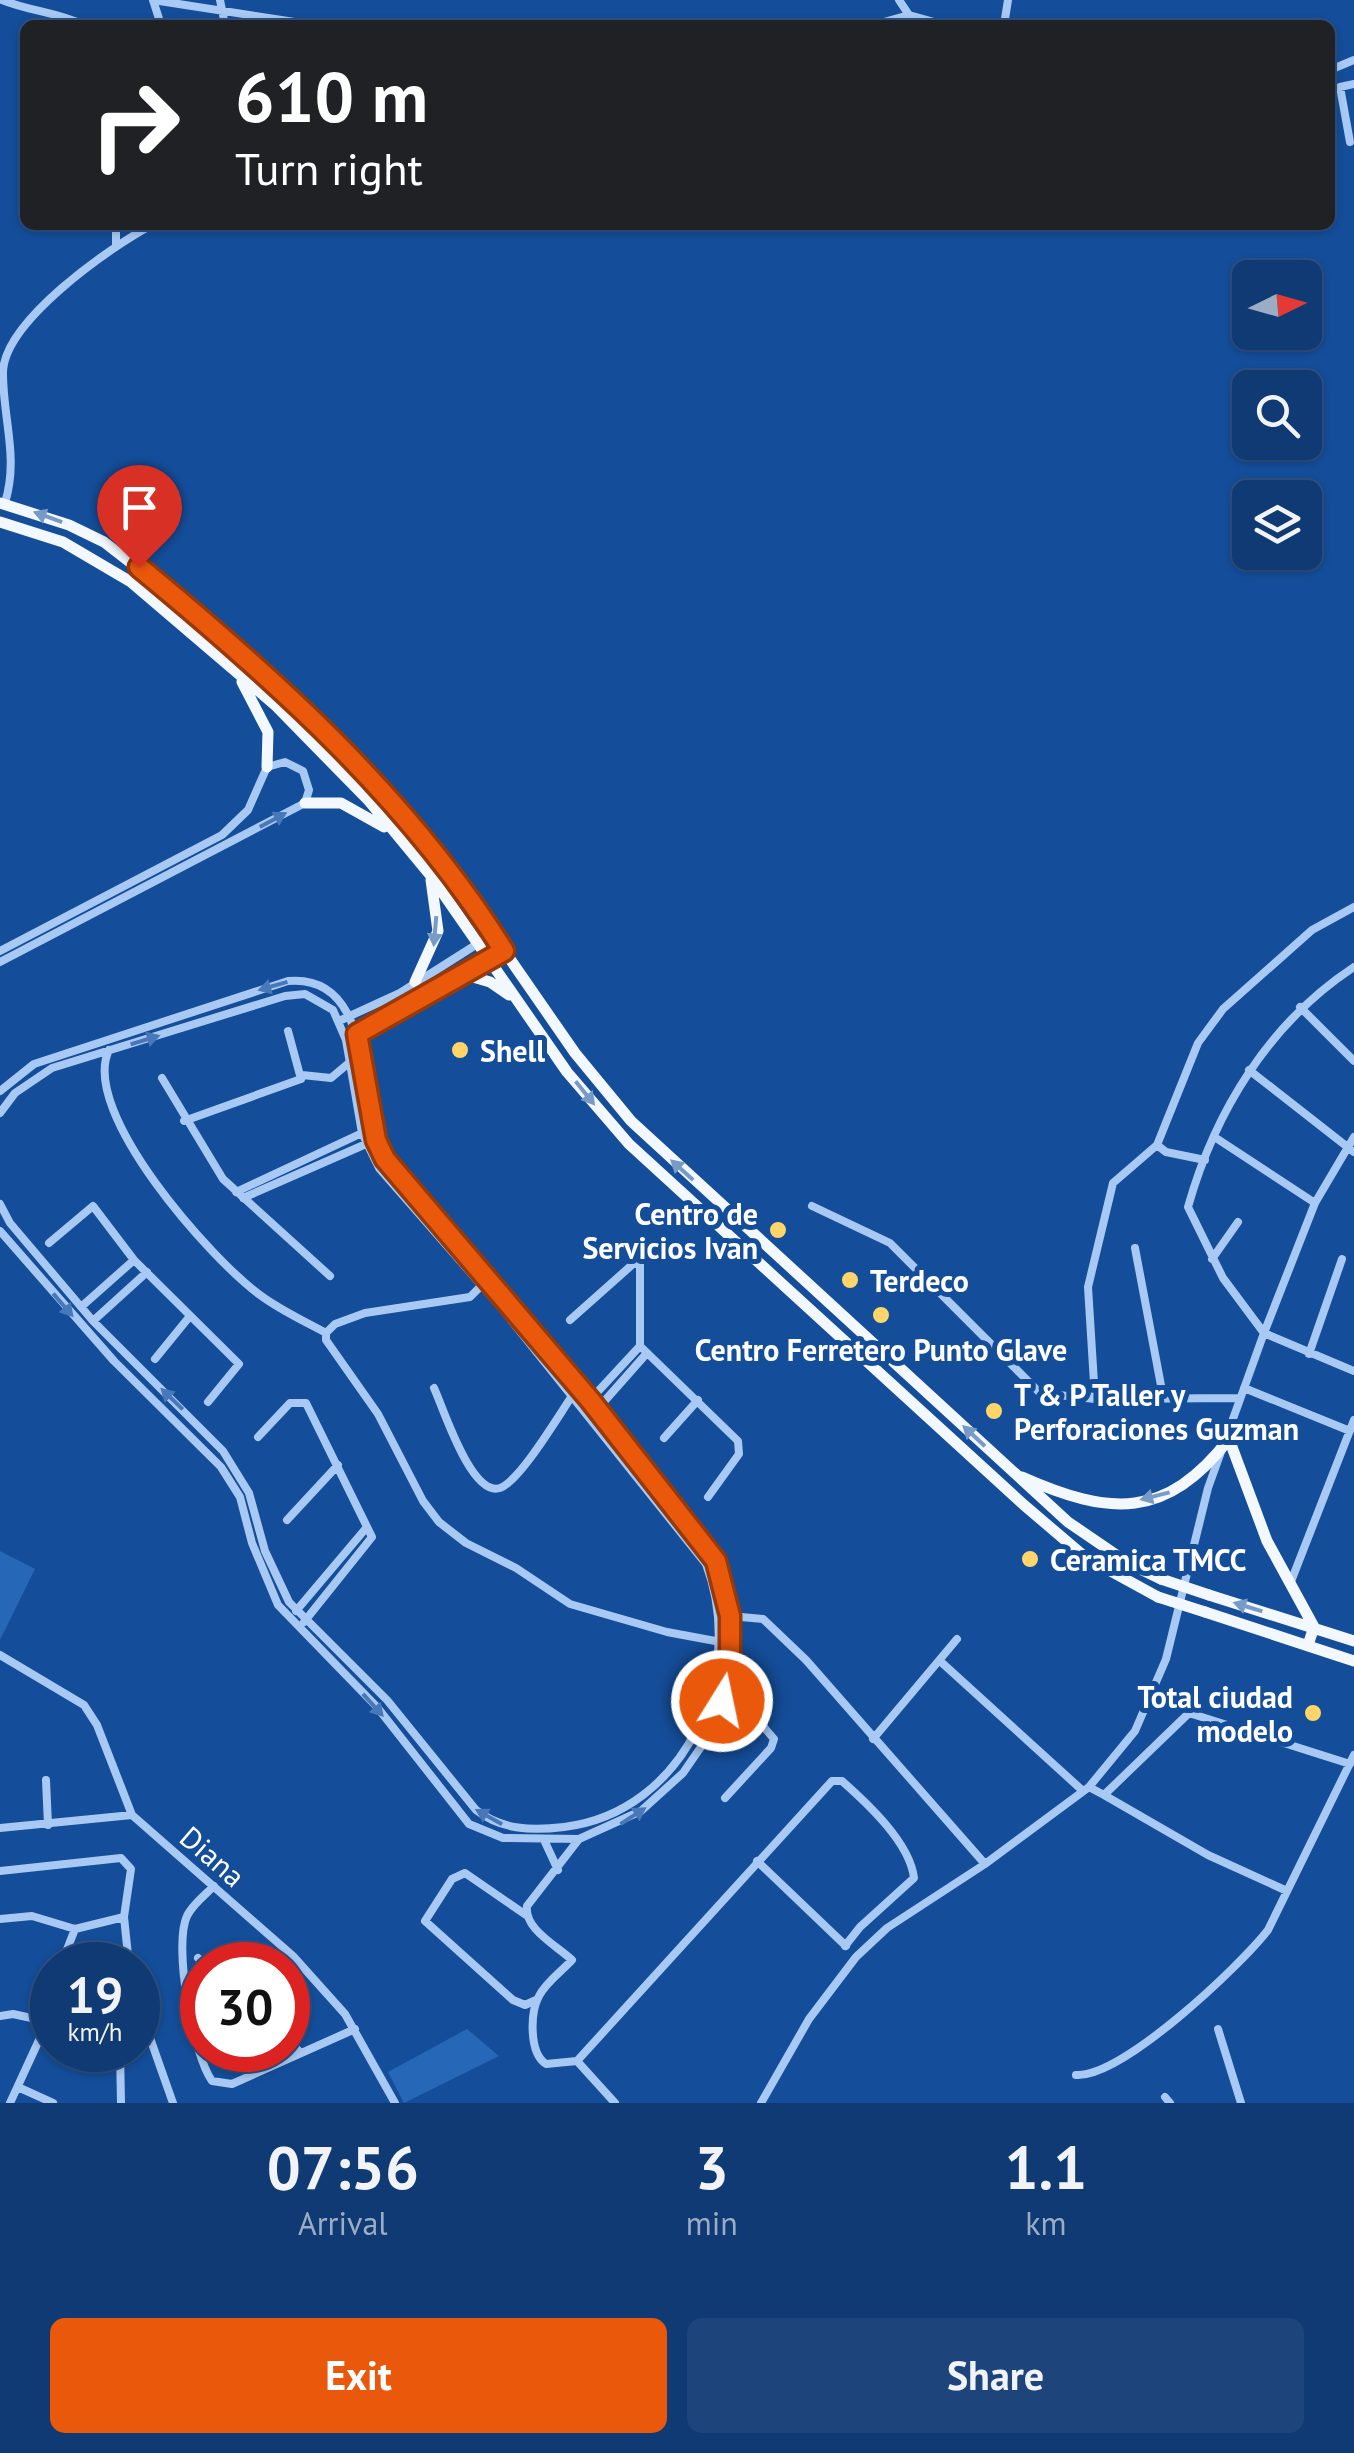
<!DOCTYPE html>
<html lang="en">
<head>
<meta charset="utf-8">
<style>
	body { margin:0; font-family:"PT Sans",sans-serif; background:#1d457b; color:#f1f3f6; height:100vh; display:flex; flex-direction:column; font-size:38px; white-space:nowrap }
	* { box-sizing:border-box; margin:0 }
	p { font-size:32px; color:#9badc4 }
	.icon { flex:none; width:55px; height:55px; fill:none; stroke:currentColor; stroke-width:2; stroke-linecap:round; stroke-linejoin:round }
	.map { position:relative; height:2103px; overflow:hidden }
	.drawer { display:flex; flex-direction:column; background:#0f3a73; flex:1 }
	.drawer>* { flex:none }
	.guide { position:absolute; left:20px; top:20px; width:1315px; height:210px; border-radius:15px; box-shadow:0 2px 8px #0004,0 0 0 2px #2f5485; background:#202124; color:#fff; overflow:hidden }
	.needle { width:65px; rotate:85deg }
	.buttons { position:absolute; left:1232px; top:260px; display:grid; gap:20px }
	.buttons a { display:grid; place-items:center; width:90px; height:90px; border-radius:15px; background:#0f3a73; box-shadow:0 2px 8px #0004,0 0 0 2px #2f5485; font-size:50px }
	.speed { position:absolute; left:30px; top:1942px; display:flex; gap:20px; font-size:50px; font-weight:700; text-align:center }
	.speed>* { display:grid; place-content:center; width:130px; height:130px; border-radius:50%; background:#0f3a73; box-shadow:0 2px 8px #0004,0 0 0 2px #2f5485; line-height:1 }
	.speed small { font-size:25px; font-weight:400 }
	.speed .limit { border:15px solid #d22; background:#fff; color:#111 }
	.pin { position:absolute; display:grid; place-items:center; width:85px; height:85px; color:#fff; margin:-102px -42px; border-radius:50% 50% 50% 0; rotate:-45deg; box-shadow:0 0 10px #0007 }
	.pin .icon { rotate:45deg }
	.me { position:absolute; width:110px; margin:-55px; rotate:10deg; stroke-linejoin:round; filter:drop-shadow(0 0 8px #0008) }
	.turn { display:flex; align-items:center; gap:35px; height:210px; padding:0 50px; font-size:45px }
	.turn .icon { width:130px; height:130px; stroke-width:2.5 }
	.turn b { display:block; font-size:70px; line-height:85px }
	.eta { display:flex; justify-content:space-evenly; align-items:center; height:170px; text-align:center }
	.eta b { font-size:60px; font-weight:700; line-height:70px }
	.button { display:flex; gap:20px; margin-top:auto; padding:20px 50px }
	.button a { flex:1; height:115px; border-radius:15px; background:#ea580c; color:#fff; font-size:40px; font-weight:700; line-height:115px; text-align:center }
	.button a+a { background:#1d457b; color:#f1f3f6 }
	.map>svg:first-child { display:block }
	.green { fill:#2767b7 }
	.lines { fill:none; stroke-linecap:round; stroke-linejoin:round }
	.minor { stroke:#a8c9f3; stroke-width:8 }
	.primary { stroke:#f3f8ff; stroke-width:11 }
	.primary-bridge { stroke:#f3f8ff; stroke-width:11 }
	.oneway { fill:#789ac7 }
	.oneway2 { fill:#4878b8 }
	.route-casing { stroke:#983908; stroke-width:25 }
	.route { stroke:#ea580c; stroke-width:18 }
	.poi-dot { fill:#ffd569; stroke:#144d99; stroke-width:4 }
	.labels { text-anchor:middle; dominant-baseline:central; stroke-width:10; stroke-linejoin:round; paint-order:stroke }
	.poi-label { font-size:30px; font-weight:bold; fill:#fff; stroke:#144d99; text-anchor:start }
	.street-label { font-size:30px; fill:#fff; stroke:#144d99 }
</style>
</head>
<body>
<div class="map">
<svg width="1354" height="2103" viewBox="0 0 1354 2103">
	<rect width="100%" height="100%" fill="#144d99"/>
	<path class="green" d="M 0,1551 L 35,1569 L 0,1640 Z
		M 467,2029 L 499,2056 L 404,2103 L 388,2072 Z"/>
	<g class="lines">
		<path class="minor" d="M 2,0 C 29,11 57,12 84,25
			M 153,0 L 314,25
			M 153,0 L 161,25
			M 220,0 L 225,25
			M 899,0 L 909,15
			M 873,25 L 909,15 L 945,25
			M 1004,25 L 1008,0
			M 1330,70 L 1354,60
			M 1350,142 L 1340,87 L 1354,84
			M 116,225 L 116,246
			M 5,503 C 19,457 3,420 3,373 C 3,322 110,247 152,225
			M 0,951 L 222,835 L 248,810 L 267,767 L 285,762 L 303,771 L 309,790 L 305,803 L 0,962
			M 1354,967 C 1270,1022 1215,1111 1188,1207 L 1223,1278 L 1264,1333 L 1354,1371
			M 1300,1007 L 1354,1061
			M 339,1021 L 400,993 L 493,934
			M 354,1035 L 504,951
			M 109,1050 C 79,1112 212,1260 260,1295 C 280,1310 304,1321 326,1333
			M 1249,1070 L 1354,1152
			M 302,1075 L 331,1078 L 350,1062
			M 162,1078 L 223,1179 L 330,1276
			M 0,1091 L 34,1064 L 288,981 C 377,973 357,1106 385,1159 L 702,1538 L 717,1561 L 726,1591 L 731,1639 L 727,1684 L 703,1744 L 683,1773 L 641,1811 L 579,1839 L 503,1838 L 469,1824 L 377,1707 L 278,1605 L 252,1543 L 240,1497 L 221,1467 L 114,1361 L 0,1231
			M 0,1113 L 15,1093 L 52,1068 L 285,996 L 305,994 L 333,1010 L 346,1040 L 362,1133 L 379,1168 L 503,1310 L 706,1564 C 747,1672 686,1812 564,1827 C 532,1831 502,1830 476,1810 L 387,1700 L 289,1602 L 265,1551 L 249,1493 L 223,1451 L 93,1321 L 10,1223 L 0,1204
			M 184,1121 L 301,1079 L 288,1031
			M 1216,1138 L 1315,1203
			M 1157,1145 L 1166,1152 L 1205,1160
			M 236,1192 L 362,1133
			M 243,1198 L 366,1144
			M 812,1206 L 890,1243 L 1040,1393 L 1095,1399 L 1240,1398
			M 49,1243 L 93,1206 L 134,1260 L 239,1364 L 208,1402
			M 1135,1248 L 1163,1396
			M 1212,1259 L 1238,1222
			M 481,1286 L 470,1297 L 365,1313 L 335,1324 L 326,1333 L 326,1340 L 378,1414 L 423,1501 L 439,1522 L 466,1543 L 516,1568 L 570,1604 L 667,1632 L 726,1643
			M 81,1307 L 134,1260
			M 570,1320 L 633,1264 L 640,1263 L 640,1346 L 738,1441 L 739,1454 L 708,1497
			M 93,1321 L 147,1272
			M 1309,1354 L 1342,1259
			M 155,1359 L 190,1316
			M 434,1388 C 443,1407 471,1497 500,1488 C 520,1481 559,1415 572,1396
			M 1244,1388 L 1350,1431
			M 1095,1399 L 1088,1287 L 1113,1183 L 1157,1145 L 1198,1043 L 1223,1009 L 1312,930 L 1354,907
			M 590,1400 L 640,1346
			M 594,1413 L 647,1353
			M 258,1437 L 290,1403 L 306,1403 L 372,1537 L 304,1622
			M 664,1438 L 698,1400
			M 287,1520 L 338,1465
			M 1290,1584 L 1354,1420
			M 296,1611 L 367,1527
			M 730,1616 L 763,1619 L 806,1660 L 985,1864
			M 0,1655 L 84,1705 L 97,1725 L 132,1815 L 293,1956 L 345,2014 L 395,2103
			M 940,1661 L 1083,1791
			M 719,1708 L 754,1716
			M 873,1739 L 957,1639
			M 46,1780 L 48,1825
			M 1089,1787 L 1104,1795 L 1189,1713 L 1350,1764
			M 1104,1795 L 1208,1855 L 1287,1891
			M 725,1798 L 771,1748 L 774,1739 L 727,1684
			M 0,1828 L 132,1815
			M 579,1839 L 527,1906 C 524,1929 556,1945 572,1960 C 562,1971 546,1982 539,1996 C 530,2013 529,2053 546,2064 L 577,2061 L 832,1781 L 842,1781 C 868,1804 910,1843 914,1878 L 860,1927 L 845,1946
			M 545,1842 L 558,1870
			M 757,1861 L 846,1946
			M 0,1871 L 121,1858 L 131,1869 L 124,1917 L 129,1965
			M 214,1886 C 205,1895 192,1905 187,1916 C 173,1946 193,2054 212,2081 L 232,2084 L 355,2029
			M 526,1915 L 465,1873 L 452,1879 L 425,1921 L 513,2000 L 525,2005 L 536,2000
			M 0,1919 L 32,1916 L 75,1929 L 124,1917
			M 198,1958 L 206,1965
			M 61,1965 L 75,1929
			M 138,2004 L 173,2103
			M 0,2016 L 13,2014 L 45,2021
			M 1218,2029 L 1241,2103
			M 288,2041 L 300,2052
			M 120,2050 L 121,2103
			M 577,2061 L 615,2103
			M 1076,2075 C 1122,2078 1240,1966 1268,1930 L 1354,1755
			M 20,2088 L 53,2103
			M 1165,2097 L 1170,2103
			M 10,2103 L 40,2038 L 52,1995
			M 761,2103 L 809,2019 L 856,1957 L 887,1928 L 985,1864 L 1089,1787 L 1135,1731 L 1166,1659 L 1208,1488 L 1264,1333 L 1315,1203 L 1354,1137"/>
		<path class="primary" d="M 0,503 L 69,525 L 104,542 L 176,598 L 322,726 L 451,874 L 575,1053 L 631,1121 L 1068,1522 L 1128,1563 L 1161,1579
			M 0,522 L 63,542 L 131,582 L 275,705 L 369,801 L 431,876 L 567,1072 L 629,1144 L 1024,1505 L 1085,1557 L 1158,1597
			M 242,682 L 268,732 L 267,767
			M 305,803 L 341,803 L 384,827
			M 463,974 L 490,982 L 509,995
			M 415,982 L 438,931 L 431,880
			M 1229,1439 L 1267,1541 L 1314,1627 L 1308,1645
			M 1022,1477 C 1110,1516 1166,1520 1229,1439
			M 1209,1595 L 1354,1641
			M 1205,1612 L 1354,1661"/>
		<path class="primary-bridge" d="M 1161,1579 L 1209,1595
			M 1158,1597 L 1205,1612"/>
	</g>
	<defs><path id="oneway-solid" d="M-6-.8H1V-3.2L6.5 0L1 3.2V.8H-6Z" transform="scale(2.5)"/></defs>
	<g class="oneway">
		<use href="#oneway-solid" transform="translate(48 517) rotate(-160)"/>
		<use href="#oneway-solid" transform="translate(435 931) rotate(95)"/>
		<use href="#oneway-solid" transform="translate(585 1093) rotate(51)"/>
		<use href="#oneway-solid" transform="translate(682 1170) rotate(-138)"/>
		<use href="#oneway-solid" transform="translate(974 1436) rotate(-137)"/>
		<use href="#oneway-solid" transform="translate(1155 1496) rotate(166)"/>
		<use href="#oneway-solid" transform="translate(1248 1607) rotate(-163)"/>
	</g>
	<g class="oneway2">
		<use href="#oneway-solid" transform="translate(273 820) rotate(-28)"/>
		<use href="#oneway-solid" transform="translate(273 986) rotate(164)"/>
		<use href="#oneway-solid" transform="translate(145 1040) rotate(-17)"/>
		<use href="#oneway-solid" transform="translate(63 1305) rotate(49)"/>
		<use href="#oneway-solid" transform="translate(172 1399) rotate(-136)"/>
		<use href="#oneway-solid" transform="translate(373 1705) rotate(48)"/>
		<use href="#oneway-solid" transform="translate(633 1816) rotate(-33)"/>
		<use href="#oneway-solid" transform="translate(489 1817) rotate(-151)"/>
	</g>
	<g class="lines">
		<g class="route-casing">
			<path id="route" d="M 139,567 C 276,680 409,799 504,951 L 357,1034 L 376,1140 L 385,1159 L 590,1400 L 716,1561 L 730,1616 L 730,1661 L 722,1701"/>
		</g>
		<use href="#route" class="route"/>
	</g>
	<g class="poi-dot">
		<circle cx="460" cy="1050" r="10"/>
		<circle cx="778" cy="1230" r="10"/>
		<circle cx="850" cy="1280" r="10"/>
		<circle cx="881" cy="1315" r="10"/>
		<circle cx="994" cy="1411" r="10"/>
		<circle cx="1030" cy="1559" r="10"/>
		<circle cx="1313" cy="1713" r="10"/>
	</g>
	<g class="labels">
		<g class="poi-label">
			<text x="480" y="1050">Shell</text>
			<text x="758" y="1213" text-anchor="end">Centro de<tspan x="758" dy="34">Servicios Ivan</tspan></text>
			<text x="870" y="1280">Terdeco</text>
			<text x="881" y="1349" text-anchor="middle">Centro Ferretero Punto Glave</text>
			<text x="1014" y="1394">T &amp; P Taller y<tspan x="1014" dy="34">Perforaciones Guzman</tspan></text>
			<text x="1050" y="1559">Ceramica TMCC</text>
			<text x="1293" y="1696" text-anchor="end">Total ciudad<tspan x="1293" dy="34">modelo</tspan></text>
		</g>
		<g class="street-label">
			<text transform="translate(213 1856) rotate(41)">Diana</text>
		</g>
	</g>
</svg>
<div class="buttons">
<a><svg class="needle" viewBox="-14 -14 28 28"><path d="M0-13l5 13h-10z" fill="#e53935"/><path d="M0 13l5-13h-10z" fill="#9badc4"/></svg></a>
<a><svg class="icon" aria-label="search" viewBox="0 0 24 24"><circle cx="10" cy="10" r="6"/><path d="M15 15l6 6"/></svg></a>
<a><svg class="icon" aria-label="layers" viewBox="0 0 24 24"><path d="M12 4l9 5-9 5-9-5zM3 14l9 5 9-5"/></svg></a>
</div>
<div class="speed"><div>19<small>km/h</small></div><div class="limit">30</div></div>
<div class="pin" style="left:139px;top:567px;background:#d93025"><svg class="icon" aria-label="arrive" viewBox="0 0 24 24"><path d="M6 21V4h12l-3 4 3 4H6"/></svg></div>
<svg class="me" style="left:722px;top:1701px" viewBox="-20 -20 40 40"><circle r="17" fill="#ea580c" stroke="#fff" stroke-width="3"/><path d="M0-11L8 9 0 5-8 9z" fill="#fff"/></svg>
<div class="guide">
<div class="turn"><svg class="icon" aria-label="right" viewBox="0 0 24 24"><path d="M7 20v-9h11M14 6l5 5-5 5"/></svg><div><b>610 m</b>Turn right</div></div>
</div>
</div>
<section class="drawer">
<div class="eta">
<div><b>07:56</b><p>Arrival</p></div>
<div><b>3</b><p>min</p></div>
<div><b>1.1</b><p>km</p></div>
</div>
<div class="button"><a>Exit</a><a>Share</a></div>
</section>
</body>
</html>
